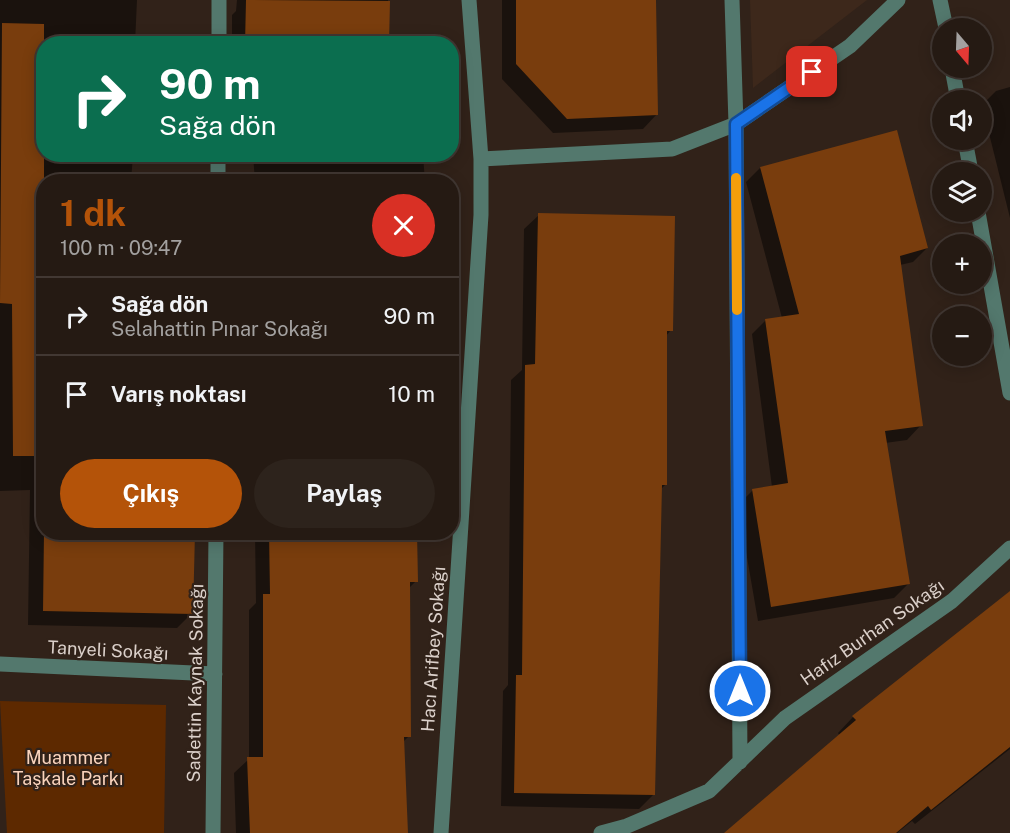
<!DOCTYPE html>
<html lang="tr">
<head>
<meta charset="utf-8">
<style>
	body { margin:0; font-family:"Public Sans",sans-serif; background:#2d231c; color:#f1f3f6; height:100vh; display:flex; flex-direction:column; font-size:22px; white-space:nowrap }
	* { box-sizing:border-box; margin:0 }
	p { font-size:20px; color:#a3a1a0 }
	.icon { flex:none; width:33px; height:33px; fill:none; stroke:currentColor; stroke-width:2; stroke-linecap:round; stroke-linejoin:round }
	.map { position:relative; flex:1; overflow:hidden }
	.side { position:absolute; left:36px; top:174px; width:423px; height:366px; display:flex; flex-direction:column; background:#251a13; border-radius:24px; box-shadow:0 3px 15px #0003,0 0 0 2px #423833 }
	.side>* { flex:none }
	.guide { position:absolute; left:36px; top:36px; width:423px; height:126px; border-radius:24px; box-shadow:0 3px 15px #0003,0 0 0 2px #423833; background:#0b6e4f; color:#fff; overflow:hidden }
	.needle { width:39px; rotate:161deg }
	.buttons { position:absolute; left:932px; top:18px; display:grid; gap:12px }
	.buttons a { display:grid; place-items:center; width:60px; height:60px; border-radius:50%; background:#251a13; box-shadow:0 3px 15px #0003,0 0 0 2px #423833; font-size:30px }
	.pin { position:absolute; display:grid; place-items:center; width:51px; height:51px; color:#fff; margin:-26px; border-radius:12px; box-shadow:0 3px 9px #0006 }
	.me { position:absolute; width:66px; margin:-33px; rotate:0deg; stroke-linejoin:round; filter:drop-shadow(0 0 4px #0008) }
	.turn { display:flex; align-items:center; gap:21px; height:126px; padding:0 24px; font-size:27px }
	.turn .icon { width:78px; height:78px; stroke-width:2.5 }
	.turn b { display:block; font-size:42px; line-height:51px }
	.round { display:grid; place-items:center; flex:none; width:63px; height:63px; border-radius:32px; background:#2d231c }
	.headline { display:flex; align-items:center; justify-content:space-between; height:102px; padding:0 24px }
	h1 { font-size:36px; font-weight:700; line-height:45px; color:#b45309 }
	.button { display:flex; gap:12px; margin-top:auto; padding:12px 24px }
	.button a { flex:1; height:69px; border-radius:36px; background:#b45309; color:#fff; font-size:24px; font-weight:700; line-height:69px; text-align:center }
	.button a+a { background:#2d231c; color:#f1f3f6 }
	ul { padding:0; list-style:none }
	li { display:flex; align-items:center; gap:18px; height:78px; padding:0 24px; border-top:2px solid #423833 }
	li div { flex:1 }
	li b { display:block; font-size:22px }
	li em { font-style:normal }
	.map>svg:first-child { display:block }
	.built { fill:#3d281b }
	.green { fill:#5d2900 }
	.shadow { fill:#0007 }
	.building { fill:#793d0d }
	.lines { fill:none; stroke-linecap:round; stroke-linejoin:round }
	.minor { stroke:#53786d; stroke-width:15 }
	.route-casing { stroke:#114b97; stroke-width:15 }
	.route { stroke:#1a73e8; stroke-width:10 }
	.slow { stroke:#f59e0b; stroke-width:10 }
	.labels { text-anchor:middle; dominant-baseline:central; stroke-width:4.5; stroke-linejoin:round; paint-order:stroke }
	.street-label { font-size:18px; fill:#dbd0ca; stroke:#312219 }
	.park-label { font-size:18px; fill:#f9d3bc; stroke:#312219 }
</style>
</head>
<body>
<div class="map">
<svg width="1010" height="833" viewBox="0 0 1010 833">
	<rect width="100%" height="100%" fill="#312219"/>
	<path class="built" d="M 750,0 L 867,0 L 753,88 Z"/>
	<path class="green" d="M 0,701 L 166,705 L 164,833 L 7,833 Z"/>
	<path class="shadow" d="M 0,0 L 137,0 L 135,44 L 44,44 L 44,154 L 133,154 L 131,182 L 44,182 L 44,532 L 193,532 L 192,613 L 177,628 L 28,625 L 30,490 L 0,491 Z
		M 237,0 L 388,0 L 388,44 L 232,44 L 232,15 L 236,11 Z
		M 502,0 L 654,0 L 657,114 L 643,129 L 553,133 L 502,79 Z
		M 1010,87 L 1010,218 L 982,105 L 996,91 Z
		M 253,154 L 423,154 L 425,182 L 255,182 Z
		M 760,168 L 927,248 L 913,262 L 900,265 L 921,425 L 907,440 L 885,443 L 908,584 L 894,598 L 758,621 L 738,505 L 752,491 L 772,487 L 752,334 L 766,320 L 782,318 L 746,182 Z
		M 539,215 L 671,330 L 666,336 L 666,484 L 660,490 L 653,795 L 639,809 L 501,806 L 503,691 L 508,685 L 511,380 L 522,370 L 524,229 Z
		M 255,532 L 415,532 L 416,581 L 409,588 L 409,736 L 403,742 L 406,833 L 236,833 L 234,773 L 249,759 L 249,610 L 256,603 Z
		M 1010,592 L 1010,749 L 915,824 L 912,821 L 897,833 L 726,833 L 840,736 L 838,733 L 853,717 Z"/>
	<path class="building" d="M 246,0 L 390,1 L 389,44 L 245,44 Z
		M 516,0 L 656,0 L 658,115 L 567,119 L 516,64 Z
		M 2,23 L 44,24 L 44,456 L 13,456 L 12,304 L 0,303 Z
		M 897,130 L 928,248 L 900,256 L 923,426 L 885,431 L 910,584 L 771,607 L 752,489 L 788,483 L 765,319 L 799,314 L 760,167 Z
		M 538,213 L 675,216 L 673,331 L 667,331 L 667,485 L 662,485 L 655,795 L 514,793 L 516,675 L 522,675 L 525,365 L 535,364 Z
		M 44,532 L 195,532 L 193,614 L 43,611 Z
		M 269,532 L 417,532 L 418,582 L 410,582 L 411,737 L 404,737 L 408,833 L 250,833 L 247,757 L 263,757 L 263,594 L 270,594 Z
		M 1010,591 L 1010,747 L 931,810 L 928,806 L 896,833 L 724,833 L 856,720 L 852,716 Z"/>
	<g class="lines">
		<path class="minor" d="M 732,0 L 736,124 L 740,762
			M 940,0 L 946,28
			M 219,44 L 219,0
			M 952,68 L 958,100
			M 965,140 L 971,172
			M 481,159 L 672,149 L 736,124 L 850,46 L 898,0
			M 218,182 L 218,154
			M 978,212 L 1010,393
			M 0,664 L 215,674
			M 213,833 L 216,532
			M 441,833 L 481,215 L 481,159 L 469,0
			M 601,833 L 627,826 L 709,791 L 785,718 L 952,601 L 1010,548"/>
	</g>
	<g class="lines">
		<g class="route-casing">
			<path id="route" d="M 740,691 L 736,124 L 812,72"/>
		</g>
		<use href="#route" class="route"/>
		<path class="slow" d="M 736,178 L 737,310"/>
	</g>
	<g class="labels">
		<g class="street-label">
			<text transform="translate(872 632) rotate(-35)">Hafız Burhan Sokağı</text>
			<text transform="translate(433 649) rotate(-86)">Hacı Arifbey Sokağı</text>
			<text transform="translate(108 650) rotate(3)">Tanyeli Sokağı</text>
			<text transform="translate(195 683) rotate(-89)">Sadettin Kaynak Sokağı</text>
		</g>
		<g class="park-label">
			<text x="68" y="757">Muammer<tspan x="68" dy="21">Taşkale Parkı</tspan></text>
		</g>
	</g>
</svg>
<div class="buttons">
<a><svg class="needle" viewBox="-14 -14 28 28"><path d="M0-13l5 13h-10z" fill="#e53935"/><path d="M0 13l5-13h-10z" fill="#a3a1a0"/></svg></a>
<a><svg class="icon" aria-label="sound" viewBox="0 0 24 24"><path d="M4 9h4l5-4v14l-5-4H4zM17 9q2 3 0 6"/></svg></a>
<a><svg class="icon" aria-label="layers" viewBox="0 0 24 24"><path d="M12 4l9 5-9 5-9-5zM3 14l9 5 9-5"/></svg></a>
<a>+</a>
<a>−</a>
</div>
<div class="pin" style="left:812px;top:72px;background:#d93025"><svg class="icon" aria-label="arrive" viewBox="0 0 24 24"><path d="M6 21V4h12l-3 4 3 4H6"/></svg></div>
<svg class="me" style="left:740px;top:691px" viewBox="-20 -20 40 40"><circle r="17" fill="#1a73e8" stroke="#fff" stroke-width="3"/><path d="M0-11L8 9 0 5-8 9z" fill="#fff"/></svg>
<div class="guide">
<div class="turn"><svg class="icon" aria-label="right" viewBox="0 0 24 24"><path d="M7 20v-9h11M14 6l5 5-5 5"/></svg><div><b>90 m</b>Sağa dön</div></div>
</div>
<section class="side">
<div class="headline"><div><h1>1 dk</h1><p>100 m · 09:47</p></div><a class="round" style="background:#d93025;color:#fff"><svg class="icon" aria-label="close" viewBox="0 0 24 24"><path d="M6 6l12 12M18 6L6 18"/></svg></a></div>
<ul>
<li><svg class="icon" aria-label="right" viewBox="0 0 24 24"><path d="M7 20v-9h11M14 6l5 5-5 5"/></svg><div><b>Sağa dön</b><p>Selahattin Pınar Sokağı</p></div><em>90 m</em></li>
<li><svg class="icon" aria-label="arrive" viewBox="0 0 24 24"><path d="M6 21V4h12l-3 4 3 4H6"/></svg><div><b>Varış noktası</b></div><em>10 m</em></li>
</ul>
<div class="button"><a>Çıkış</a><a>Paylaş</a></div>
</section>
</div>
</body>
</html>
